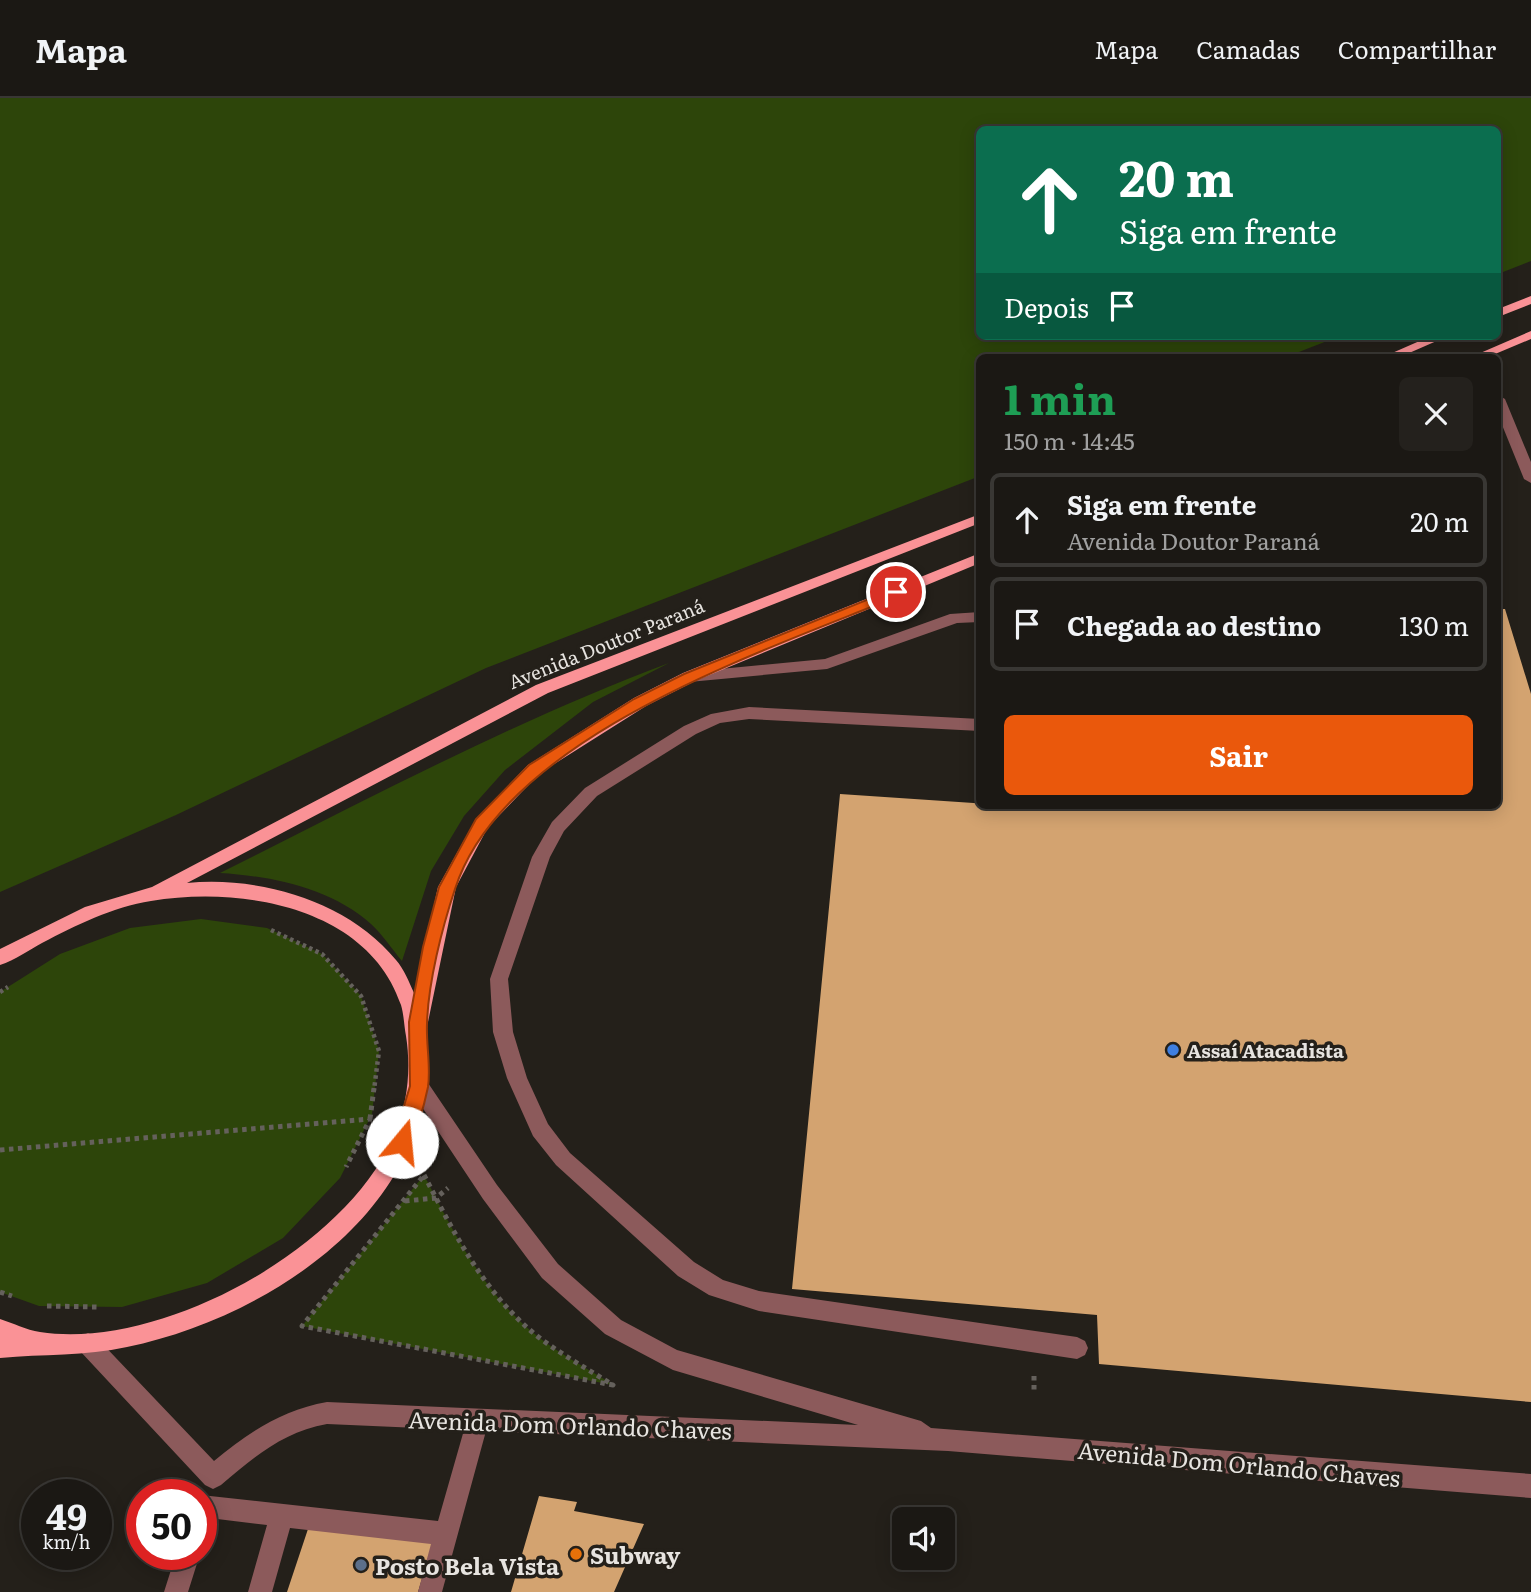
<!DOCTYPE html>
<html lang="pt">
<head>
<meta charset="utf-8">
<style>
	body { margin:0; font-family:Literata,serif; background:#24211d; color:#f1f3f6; height:100vh; display:flex; flex-direction:column; font-size:26px; white-space:nowrap }
	* { box-sizing:border-box; margin:0 }
	p { font-size:23px; color:#a0a0a0 }
	.icon { flex:none; width:38px; height:38px; fill:none; stroke:currentColor; stroke-width:2; stroke-linecap:round; stroke-linejoin:round }
	.map { position:relative; flex:1; overflow:hidden }
	.panel { position:absolute; left:976px; top:256px; width:525px; height:455px; display:flex; flex-direction:column; background:#1b1814; border-radius:10px; box-shadow:0 4px 18px #0003,0 0 0 2px #393734 }
	.panel>* { flex:none }
	.guide { position:absolute; left:976px; top:28px; width:525px; height:214px; border-radius:10px; box-shadow:0 4px 18px #0003,0 0 0 2px #393734; background:#0b6e4f; color:#fff; overflow:hidden }
	.fabs { position:absolute; left:892px; top:1409px; display:grid; gap:14px }
	.fabs a { display:grid; place-items:center; width:63px; height:63px; border-radius:10px; background:#1b1814; box-shadow:0 4px 18px #0003,0 0 0 2px #393734; font-size:35px }
	.speed { position:absolute; left:21px; top:1381px; display:flex; gap:14px; font-size:35px; font-weight:700; text-align:center }
	.speed>* { display:grid; place-content:center; width:91px; height:91px; border-radius:50%; background:#1b1814; box-shadow:0 4px 18px #0003,0 0 0 2px #393734; line-height:1 }
	.speed small { font-size:18px; font-weight:400 }
	.speed .limit { border:10px solid #d22; background:#fff; color:#111 }
	.pin { position:absolute; display:grid; place-items:center; width:60px; height:60px; color:#fff; margin:-30px; border:4px solid #fff; border-radius:50%; box-shadow:0 2px 7px #0007 }
	.me { position:absolute; width:77px; margin:-38px; rotate:17deg; stroke-linejoin:round; filter:drop-shadow(0 0 5px #0008) }
	.turn { display:flex; align-items:center; gap:24px; height:147px; padding:0 28px; font-size:32px }
	.turn .icon { width:91px; height:91px; stroke-width:2.5 }
	.turn b { display:block; font-size:49px; line-height:60px }
	.then { display:flex; align-items:center; height:66px; padding:0 28px; background:#0003; gap:14px; font-size:26px }
	.round { display:grid; place-items:center; flex:none; width:74px; height:74px; border-radius:10px; background:#24211d }
	.summary { display:flex; align-items:center; justify-content:space-between; height:119px; padding:0 28px }
	h1 { font-size:42px; font-weight:700; line-height:52px; color:#1e9e55 }
	.button { display:flex; gap:14px; margin-top:auto; padding:14px 28px }
	.button a { flex:1; height:80px; border-radius:10px; background:#ea580c; color:#fff; font-size:28px; font-weight:700; line-height:80px; text-align:center }
	ul { padding:0; list-style:none }
	li { display:flex; align-items:center; gap:21px; height:94px; margin:0 14px 10px; padding:0 14px; border:4px solid #393734; border-radius:10px }
	li div { flex:1 }
	li b { display:block; font-size:26px }
	li em { font-style:normal }
	header { display:flex; align-items:center; gap:42px; box-sizing:border-box; height:98px; padding:0 35px; background:#1b1814; border-bottom:2px solid #393734 }
	header strong { font-size:33px }
	nav { display:flex; gap:38px; margin-inline-start:auto; font-size:24px }
	.map>svg:first-child { display:block }
	.green { fill:#2d450a }
	.building { fill:#d3a370 }
	.lines { fill:none; stroke-linecap:round; stroke-linejoin:round }
	.path-far1 { stroke:#65615c; stroke-width:4.5; stroke-dasharray:3.5 3.5; stroke-linecap:butt }
	.path { stroke:#65615c; stroke-width:5; stroke-dasharray:4.5 4.5; stroke-linecap:butt }
	.minor { fill:#8c5a5b; fill-rule:evenodd }
	.major { fill:#fa9296; fill-rule:evenodd }
	.route { fill:#ea580c; stroke:#983908; stroke-width:2 }
	.shop-dot { fill:#3f7fe0; stroke:#24201a; stroke-width:2.5 }
	.food-dot { fill:#e8710a; stroke:#24201a; stroke-width:2.5 }
	.service-dot { fill:#5c6f8a; stroke:#24201a; stroke-width:2.5 }
	.labels { text-anchor:middle; dominant-baseline:central; stroke-width:7; stroke-linejoin:round; paint-order:stroke }
	.street-label { font-size:19px; fill:#e7e4e0; stroke:#24201a }
	.poi-label { font-size:19px; font-weight:bold; fill:#e7e4e0; stroke:#24201a; text-anchor:start }
	.near-street-label { font-size:23px; fill:#e7e4e0; stroke:#24201a }
	.near-poi-label { font-size:23px; font-weight:bold; fill:#e7e4e0; stroke:#24201a; text-anchor:start }
</style>
</head>
<body>
<header>
<strong>Mapa</strong>
<nav><a>Mapa</a><a>Camadas</a><a>Compartilhar</a></nav>
</header>
<div class="map">
<svg width="1531" height="1494" viewBox="0 0 1531 1494">
	<rect width="100%" height="100%" fill="#24201a"/>
	<path class="green" d="M 0,0 L 1531,0 L 1531,163 L 1498,176 L 1498,32 L 980,32 L 980,238 L 1340,238 L 1286,259 L 980,259 L 980,378 L 486,570 L 176,717 L 0,794 Z
		M 669,565 L 593,604 L 505,672 L 464,718 L 431,773 L 402,863 C 392,851 382,836 371,826 C 331,790 271,778 220,775 C 368,701 514,623 669,565 Z
		M 201,821 L 267,830 L 322,856 L 361,898 L 379,953 L 372,1016 L 340,1080 L 283,1140 L 207,1185 L 122,1209 L 39,1208 L 0,1194 L 0,894 L 60,856 L 130,830 Z
		M 424,1077 C 453,1133 482,1192 531,1233 C 555,1254 586,1269 613,1287 L 302,1228 Z"/>
	<path class="building" d="M 1498,511 L 1505,511 L 1531,596 L 1531,1304 L 1099,1266 L 1097,1217 L 792,1191 L 840,696 L 1092,713 L 1092,707 L 1498,707 Z
		M 539,1398 L 577,1404 L 574,1413 L 644,1426 L 614,1494 L 511,1494 Z
		M 311,1422 L 434,1440 L 418,1494 L 287,1494 Z"/>
	<g class="lines">
		<path class="path-far1" d="M 271,832 L 322,856 L 361,898 L 379,953 L 374,992
			M 0,894 L 8,889"/>
		<path class="path" d="M 370,1021 L 374,990
			M 0,1052 L 370,1021 L 346,1069
			M 424,1077 C 455,1137 486,1199 541,1241 C 564,1258 589,1272 613,1287 L 302,1228 Z
			M 405,1103 L 436,1100 L 448,1090
			M 0,1194 L 12,1198
			M 47,1208 L 98,1209
			M 1034,1278 L 1034,1295"/>
		<path class="minor" d="M 1498,297 L 1505,301 L 1531,364 L 1531,385 L 1524,381 L 1498,317 Z
			M 980,514 L 980,524 L 957,525 L 827,571 L 689,584 L 681,579 L 689,574 L 825,561 L 950,516 Z
			M 749,609 L 980,621 L 980,633 L 749,621 L 720,625 L 696,636 L 597,698 L 564,733 L 550,759 L 508,881 L 513,934 L 527,980 L 548,1026 L 570,1055 L 694,1164 L 723,1182 L 759,1193 L 1077,1239 L 1085,1243 L 1088,1250 L 1085,1257 L 1077,1261 L 759,1213 L 709,1197 L 678,1178 L 556,1067 L 533,1038 L 507,980 L 493,934 L 490,881 L 532,759 L 552,724 L 585,690 L 684,628 L 711,616 Z
			M 419,980 L 426,982 L 497,1087 L 558,1166 L 621,1222 L 677,1252 L 921,1323 L 931,1330 L 1531,1376 L 1531,1400 L 948,1353 L 486,1333 L 442,1494 L 418,1494 L 431,1446 L 290,1430 L 272,1494 L 248,1494 L 267,1427 L 201,1419 L 201,1397 L 438,1423 L 464,1332 L 327,1326 C 283,1334 254,1359 221,1387 L 213,1391 L 205,1387 L 80,1253 L 77,1246 L 80,1239 L 88,1235 L 96,1239 L 214,1363 C 249,1334 282,1312 327,1304 L 858,1327 L 673,1272 L 605,1236 L 542,1180 L 483,1101 L 412,994 L 409,988 L 412,982 Z
			M 176,1456 L 200,1456 L 188,1494 L 164,1494 Z"/>
		<path class="major" d="M 1531,198 L 1531,206 L 1498,219 L 1498,211 Z
			M 1531,233 L 1531,241 L 1488,259 L 1471,259 Z
			M 1431,238 L 1448,238 L 1400,259 L 1383,259 Z
			M 980,416 L 980,425 L 548,595 L 187,785 C 261,778 348,803 396,862 C 404,871 409,884 414,895 L 438,789 L 476,721 L 528,667 L 634,600 L 683,575 L 980,455 L 980,465 L 695,583 L 646,608 L 540,675 L 488,729 L 456,789 L 428,924 L 424,930 C 451,1100 274,1219 127,1249 C 85,1258 43,1256 0,1260 L 0,1221 C 13,1225 26,1232 40,1234 C 162,1253 351,1148 396,1033 C 408,1003 411,970 406,938 C 404,928 404,917 401,907 C 368,808 240,788 151,803 C 113,809 76,827 42,845 C 29,852 15,862 0,867 L 0,851 L 85,809 L 152,789 L 536,587 Z"/>
	</g>
	<path class="route" d="M 896,490 L 903,494 L 901,497 C 765,553 504,638 455,791 C 442,830 428,885 427,926 C 426,946 431,969 428,989 C 424,1008 417,1032 409,1050 L 396,1050 L 393,1044 L 410,988 L 409,924 L 423,849 L 439,789 L 476,721 L 529,667 L 634,601 L 684,576 Z"/>
	<circle class="shop-dot" cx="1173" cy="952" r="7"/>
	<circle class="food-dot" cx="576" cy="1456" r="7"/>
	<circle class="service-dot" cx="361" cy="1467" r="7"/>
	<g class="labels">
		<g class="street-label">
			<text transform="translate(606 545) rotate(-22)">Avenida Doutor Paraná</text>
		</g>
		<g class="poi-label">
			<text x="1187" y="952">Assaí Atacadista</text>
		</g>
		<g class="near-street-label">
			<text transform="translate(570 1326) rotate(2)">Avenida Dom Orlando Chaves</text>
			<text transform="translate(1239 1365) rotate(5)">Avenida Dom Orlando Chaves</text>
		</g>
		<g class="near-poi-label">
			<text x="590" y="1456">Subway</text>
			<text x="375" y="1467">Posto Bela Vista</text>
		</g>
	</g>
</svg>
<div class="fabs">
<a><svg class="icon" aria-label="sound" viewBox="0 0 24 24"><path d="M4 9h4l5-4v14l-5-4H4zM17 9q2 3 0 6"/></svg></a>
</div>
<div class="speed"><div>49<small>km/h</small></div><div class="limit">50</div></div>
<div class="pin" style="left:896px;top:494px;background:#d93025"><svg class="icon" aria-label="arrive" viewBox="0 0 24 24"><path d="M6 21V4h12l-3 4 3 4H6"/></svg></div>
<svg class="me" style="left:402px;top:1044px" viewBox="-20 -20 40 40"><circle r="19" fill="#fff"/><path d="M0-13L10 11 0 6-10 11z" fill="#ea580c"/></svg>
<div class="guide">
<div class="turn"><svg class="icon" aria-label="ahead" viewBox="0 0 24 24"><path d="M12 20V5M6 11l6-6 6 6"/></svg><div><b>20 m</b>Siga em frente</div></div>
<div class="then">Depois<svg class="icon" aria-label="arrive" viewBox="0 0 24 24"><path d="M6 21V4h12l-3 4 3 4H6"/></svg></div>
</div>
<section class="panel">
<div class="summary"><div><h1>1 min</h1><p>150 m · 14:45</p></div><a class="round"><svg class="icon" aria-label="close" viewBox="0 0 24 24"><path d="M6 6l12 12M18 6L6 18"/></svg></a></div>
<ul>
<li><svg class="icon" aria-label="ahead" viewBox="0 0 24 24"><path d="M12 20V5M6 11l6-6 6 6"/></svg><div><b>Siga em frente</b><p>Avenida Doutor Paraná</p></div><em>20 m</em></li>
<li><svg class="icon" aria-label="arrive" viewBox="0 0 24 24"><path d="M6 21V4h12l-3 4 3 4H6"/></svg><div><b>Chegada ao destino</b></div><em>130 m</em></li>
</ul>
<div class="button"><a>Sair</a></div>
</section>
</div>
</body>
</html>
